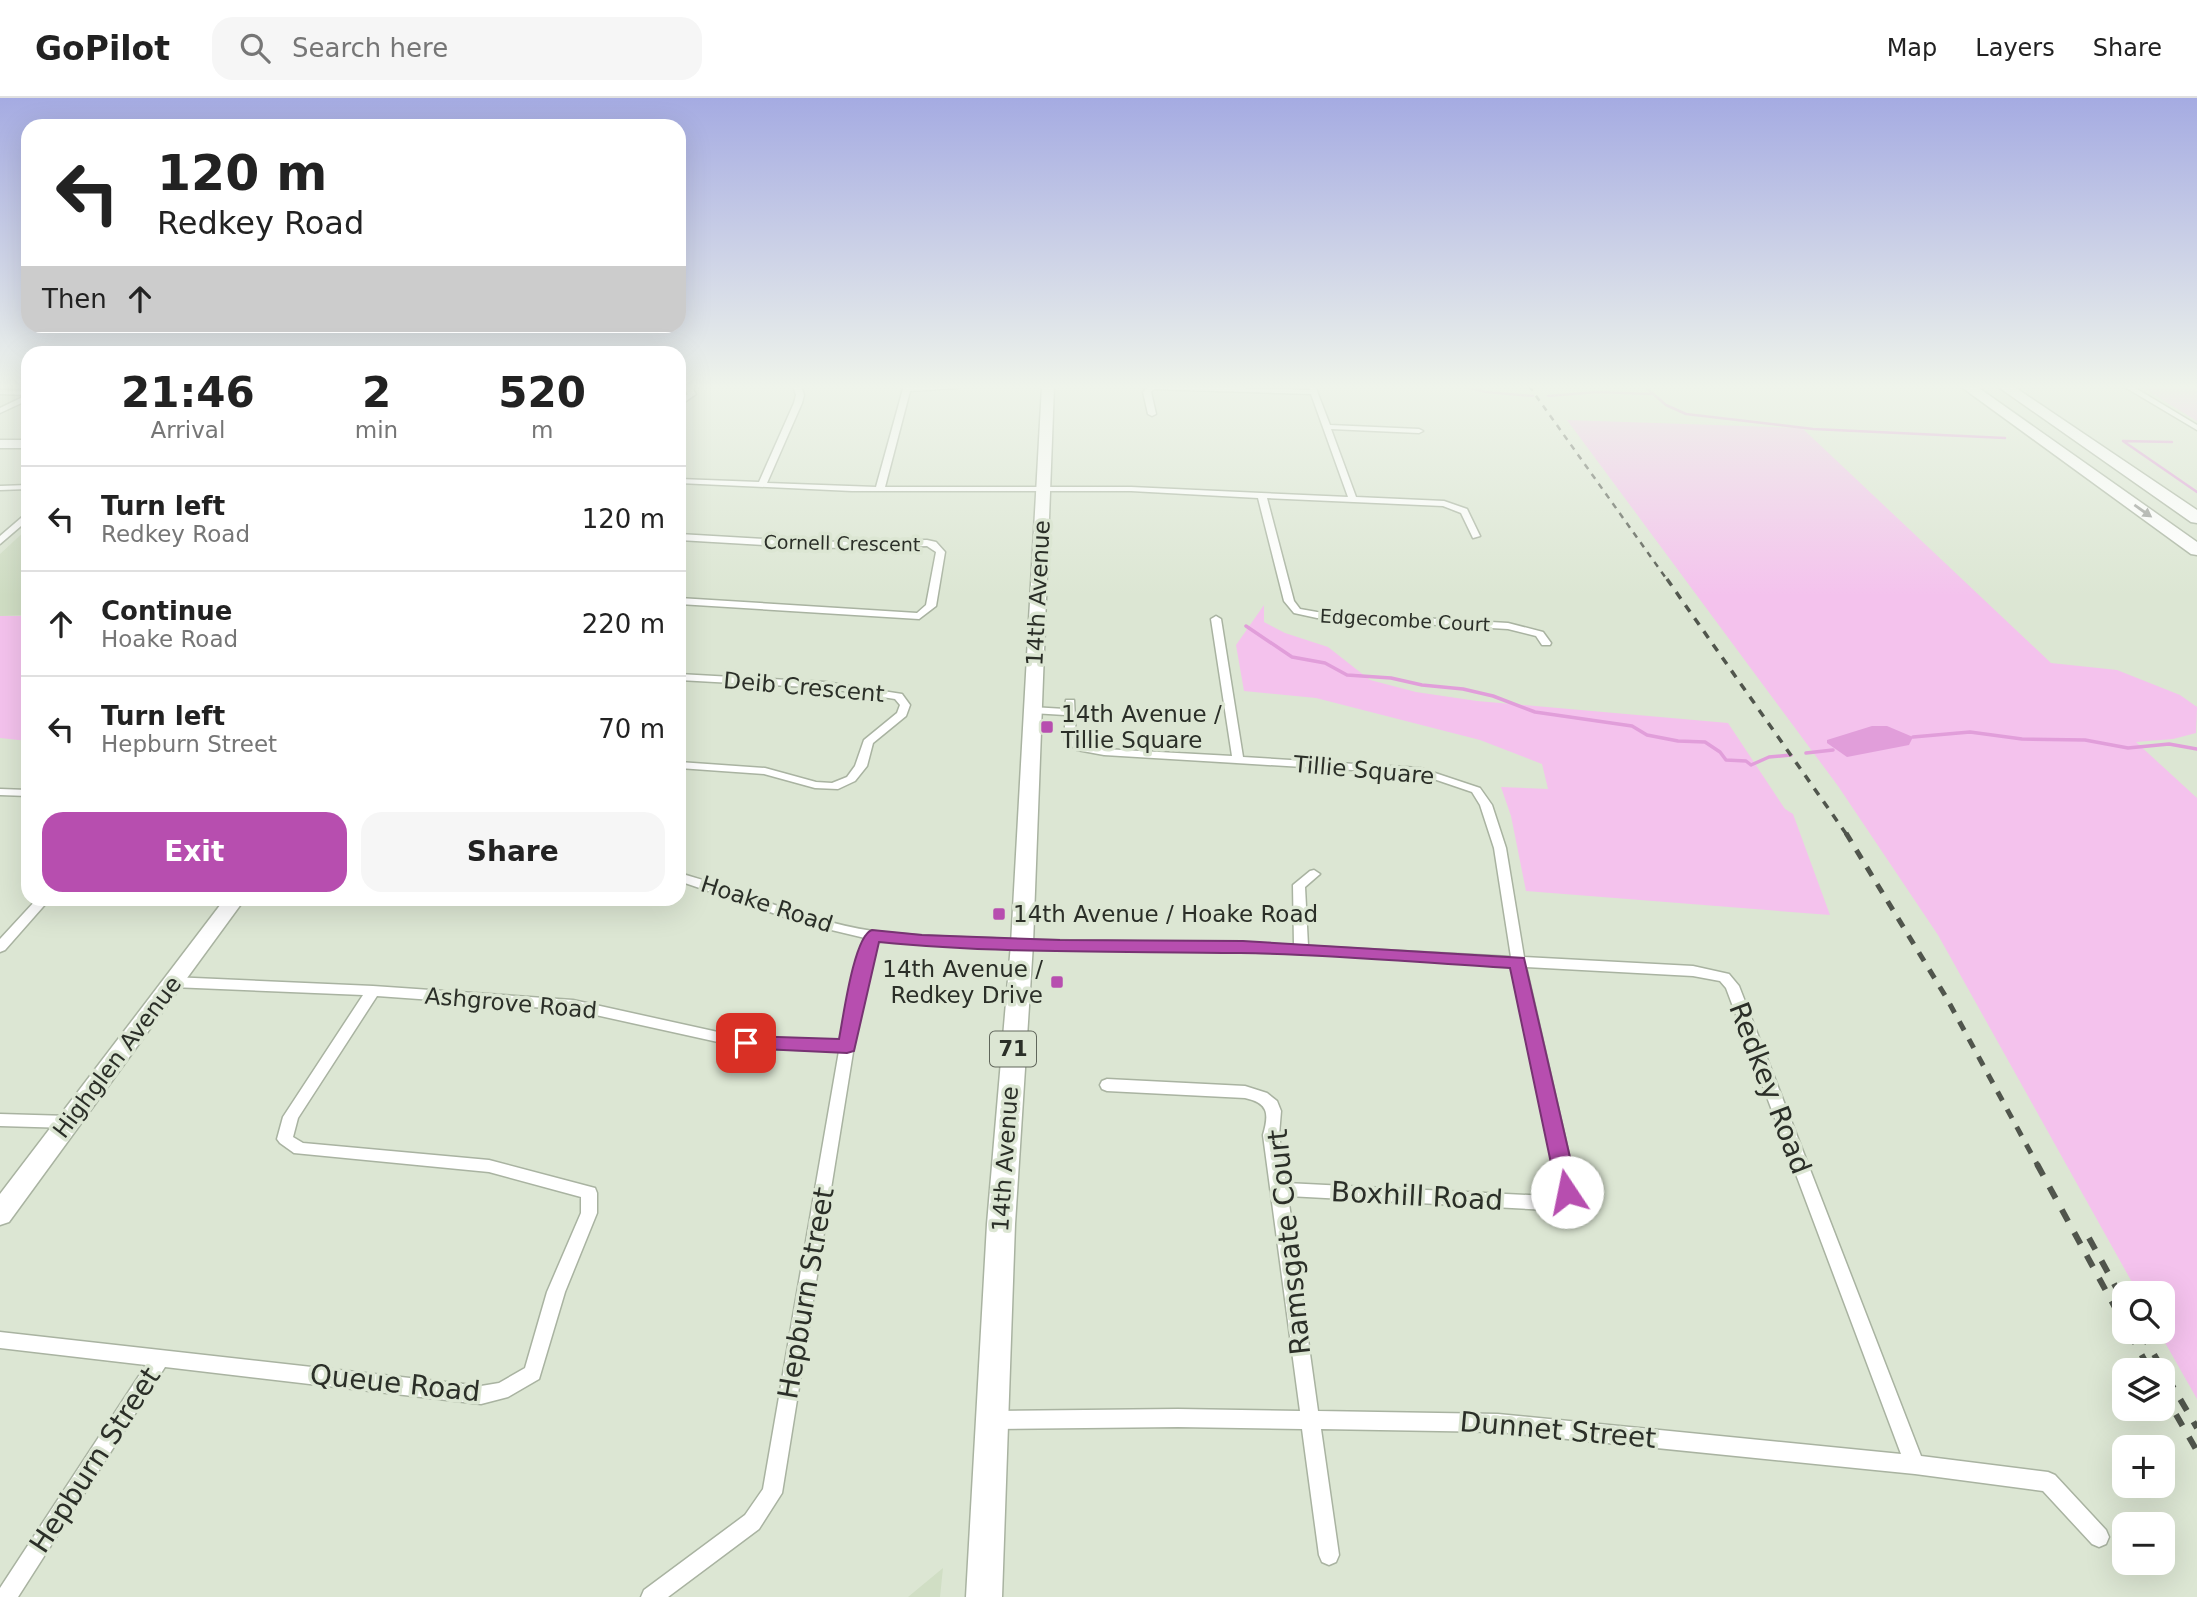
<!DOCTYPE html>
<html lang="en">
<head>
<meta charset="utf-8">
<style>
	body { margin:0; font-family:"DejaVu Sans",sans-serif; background:#f6f6f6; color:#222; height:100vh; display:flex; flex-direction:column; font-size:26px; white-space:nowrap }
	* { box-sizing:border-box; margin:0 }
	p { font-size:23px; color:#767676 }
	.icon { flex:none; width:38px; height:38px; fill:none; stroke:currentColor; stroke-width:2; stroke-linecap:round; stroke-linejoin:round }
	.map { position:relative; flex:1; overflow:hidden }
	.sheet { position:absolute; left:21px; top:248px; width:665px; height:560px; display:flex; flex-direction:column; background:#fff; border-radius:21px; box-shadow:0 7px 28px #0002 }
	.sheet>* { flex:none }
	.guide { position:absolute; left:21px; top:21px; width:665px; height:214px; border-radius:21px; box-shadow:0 7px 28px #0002; background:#fff; color:#222; overflow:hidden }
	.controls { position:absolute; left:2112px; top:1183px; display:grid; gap:14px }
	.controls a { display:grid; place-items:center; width:63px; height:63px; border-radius:14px; background:#fff; box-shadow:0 7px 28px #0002; font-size:35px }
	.pin { position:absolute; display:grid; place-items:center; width:60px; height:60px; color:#fff; margin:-30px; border-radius:14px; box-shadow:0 4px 10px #0006 }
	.me { position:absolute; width:77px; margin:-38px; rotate:349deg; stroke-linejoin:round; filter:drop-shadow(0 0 5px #0008) }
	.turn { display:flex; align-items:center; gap:24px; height:147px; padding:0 21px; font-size:32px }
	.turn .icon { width:91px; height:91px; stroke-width:2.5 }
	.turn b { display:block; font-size:49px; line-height:60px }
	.then { display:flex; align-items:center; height:66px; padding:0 21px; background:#0003; gap:14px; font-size:26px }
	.eta { display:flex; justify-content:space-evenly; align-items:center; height:119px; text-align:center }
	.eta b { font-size:42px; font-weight:600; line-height:49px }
	.button { display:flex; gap:14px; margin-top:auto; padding:14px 21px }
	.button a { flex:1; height:80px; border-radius:21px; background:#b74eaf; color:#fff; font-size:28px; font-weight:600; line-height:80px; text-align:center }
	.button a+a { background:#f6f6f6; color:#222 }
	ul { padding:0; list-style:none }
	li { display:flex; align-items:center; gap:21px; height:105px; padding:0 21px; border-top:2px solid #e0e0e0 }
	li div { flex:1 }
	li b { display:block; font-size:26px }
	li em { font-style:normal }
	header { display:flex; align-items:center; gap:42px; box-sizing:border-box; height:98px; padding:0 35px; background:#fff; border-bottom:2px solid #e0e0e0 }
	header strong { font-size:33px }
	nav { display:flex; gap:38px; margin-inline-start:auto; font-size:24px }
	.search { width:490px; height:63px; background:#f6f6f6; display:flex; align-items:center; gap:18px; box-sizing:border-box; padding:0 24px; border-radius:21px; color:#767676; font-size:26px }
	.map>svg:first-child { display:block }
	.built { fill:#d0dec4 }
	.green { fill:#f4c2ed }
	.water { fill:#e19eda }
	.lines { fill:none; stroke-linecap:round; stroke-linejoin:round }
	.stream-far1 { stroke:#e19eda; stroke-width:2.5 }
	.stream { stroke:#e19eda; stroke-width:3.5 }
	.street-casing { stroke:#a9b3a1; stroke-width:3 }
	.secondary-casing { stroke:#a9b3a1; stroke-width:3 }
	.primary-casing { stroke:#a9b3a1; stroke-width:3 }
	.highway-casing { stroke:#a9b3a1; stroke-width:3 }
	.street { fill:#fff; fill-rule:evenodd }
	.secondary { fill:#fff; fill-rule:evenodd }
	.primary { fill:#fff; fill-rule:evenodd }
	.highway { fill:#fff; fill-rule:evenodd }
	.rail-far3 { stroke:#50554c; stroke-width:2.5; stroke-dasharray:6 6; stroke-linecap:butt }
	.rail-far2 { stroke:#50554c; stroke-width:3.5; stroke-dasharray:8 8; stroke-linecap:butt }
	.rail-far1 { stroke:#50554c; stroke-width:5; stroke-dasharray:10 10; stroke-linecap:butt }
	.rail { stroke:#50554c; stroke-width:6; stroke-dasharray:13 13; stroke-linecap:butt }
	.oneway { fill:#959794 }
	.route { fill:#b74eaf; stroke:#773372; stroke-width:2 }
	.poi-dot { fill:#b74eaf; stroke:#dce6d3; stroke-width:2.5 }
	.labels { text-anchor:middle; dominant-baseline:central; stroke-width:7; stroke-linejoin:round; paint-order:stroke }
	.far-street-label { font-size:19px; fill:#2b2f28; stroke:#dce6d3 }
	.shield { fill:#dce6d3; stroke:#60665b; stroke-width:2 }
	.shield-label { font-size:21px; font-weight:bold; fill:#2b2f28 }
	.street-label { font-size:23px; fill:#2b2f28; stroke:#dce6d3 }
	.poi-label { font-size:23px; fill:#2b2f28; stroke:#dce6d3; text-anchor:start }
	.near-street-label { font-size:28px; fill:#2b2f28; stroke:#dce6d3 }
</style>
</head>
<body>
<header>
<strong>GoPilot</strong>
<div class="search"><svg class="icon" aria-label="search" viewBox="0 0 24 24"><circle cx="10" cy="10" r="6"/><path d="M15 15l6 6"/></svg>Search here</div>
<nav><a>Map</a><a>Layers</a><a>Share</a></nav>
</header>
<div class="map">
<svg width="2197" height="1499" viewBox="0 0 2197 1499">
	<rect width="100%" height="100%" fill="#dce6d3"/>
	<path class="built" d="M 28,430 L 28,517 L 0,518 L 0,456 Z
		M 943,1470 L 940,1499 L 908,1499 Z"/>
	<path class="green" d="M 2139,288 L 2197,288 L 2197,323 L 2140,288 Z
		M 1567,322 L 1802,330 L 2051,565 L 2117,572 L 2180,597 L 2197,609 L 2196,635 L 2173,641 L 2136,644 L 2197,700 L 2197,1301 L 2159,1234 L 2163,1234 L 2163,1195 L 2138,1195 L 1938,837 L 1838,688 Z
		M 1264,507 L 1264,524 L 1285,535 L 1328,549 L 1370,582 L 1416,594 L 1477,603 L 1728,625 L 1785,711 L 1793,716 L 1830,817 L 1526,793 L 1511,718 L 1501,689 L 1548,691 L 1542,666 L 1480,642 L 1316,600 L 1244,593 L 1236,547 Z
		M 0,518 L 28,518 L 28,643 L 0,640 Z"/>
	<path class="water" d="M 1872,628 L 1887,628 L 1913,639 L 1909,647 L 1847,659 L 1827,645 L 1827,642 Z"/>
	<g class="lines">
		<path class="stream-far1" d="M 1462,288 L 1486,294 L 1533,298
			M 1644,288 L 1666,307 L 1686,316 L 1813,331 L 2005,340
			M 1548,298 L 1597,294 L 1651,296
			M 2123,343 L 2197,394
			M 2123,343 L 2172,344"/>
		<path class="stream" d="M 1246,528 L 1292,559 L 1325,565 L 1347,577 L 1391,580 L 1422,587 L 1463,591 L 1493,598 L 1535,614 L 1632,628 L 1647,637 L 1678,643 L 1705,644 L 1720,654 L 1726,662 L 1746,663 L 1751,667 L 1769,659 L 1791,657
			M 1913,639 L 1970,634 L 2022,641 L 2085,642 L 2128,650 L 2169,646 L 2197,651
			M 1806,655 L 1833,652"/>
		<g class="street-casing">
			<path id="street" d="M 682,288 L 690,288 L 696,296 L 679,308 L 679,302 L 688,296 Z
				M 793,288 L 801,288 L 804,297 L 802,305 L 767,385 L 876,389 L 903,291 L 903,288 L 960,288 L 957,290 L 910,293 L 885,389 L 1131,389 L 1348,399 L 1311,296 L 1154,291 L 1151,294 L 1156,316 L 1152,318 L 1148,316 L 1143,294 L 1149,288 L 1310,292 L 1309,288 L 1315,288 L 1330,327 L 1419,331 L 1423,333 L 1419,335 L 1331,331 L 1356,399 L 1444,403 L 1467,411 L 1480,438 L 1473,440 L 1461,415 L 1443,408 L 1267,400 L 1294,503 L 1300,511 L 1317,514 L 1508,525 L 1543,534 L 1551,545 L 1550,547 L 1542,547 L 1536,538 L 1508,531 L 1317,520 L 1294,515 L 1284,503 L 1258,400 L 1131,393 L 852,393 L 679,385 L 679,381 L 759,384 L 794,305 L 796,297 Z
				M 2123,288 L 2132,288 L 2197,327 L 2197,332 Z
				M 0,292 L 28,293 L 28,302 L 0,315 L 0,310 L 27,297 L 0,296 Z
				M 28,387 L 28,391 L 0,392 L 0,388 Z
				M 28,414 L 28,422 L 0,446 L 0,438 Z
				M 679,436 L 818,444 L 927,442 L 936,444 L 945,454 L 936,508 L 919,521 L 679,506 L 679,500 L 917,515 L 926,507 L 936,454 L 927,448 L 818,450 L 679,442 Z
				M 1216,518 L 1221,521 L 1243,659 L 1420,670 L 1480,690 L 1492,707 L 1506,750 L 1524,859 L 1693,868 L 1729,876 L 1739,888 L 1921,1358 L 2048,1374 L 2055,1377 L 2106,1432 L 2109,1439 L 2106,1446 L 2099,1449 L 2092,1446 L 2043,1393 L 1915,1376 L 1498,1334 L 1321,1331 L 1339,1457 L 1336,1464 L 1329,1467 L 1322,1464 L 1319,1457 L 1302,1331 L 1178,1329 L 993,1331 L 986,1328 L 984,1322 L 986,1316 L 993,1313 L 1178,1311 L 1300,1313 L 1263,1037 C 1269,1016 1269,1005 1245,1000 L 1107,993 L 1102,991 L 1100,987 L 1102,983 L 1107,981 L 1245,988 L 1267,995 L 1277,1003 L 1281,1013 L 1279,1037 L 1286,1085 L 1548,1098 L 1558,1096 L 1550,1037 L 1512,868 C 1422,863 1332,856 1242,854 C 1120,850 999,854 877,842 L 871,864 L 854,948 L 782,1395 L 759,1431 L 668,1499 L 641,1499 L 644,1492 L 745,1417 L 763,1391 L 839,953 L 745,950 L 573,912 L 377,898 L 298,1020 L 293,1039 L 303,1045 L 489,1062 L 595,1090 L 597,1095 L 597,1115 L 565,1194 L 539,1281 L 508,1299 L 481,1306 L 165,1269 L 18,1499 L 0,1499 L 0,1490 L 146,1267 L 0,1250 L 0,1234 L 481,1288 L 499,1285 L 525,1270 L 547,1194 L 581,1115 L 581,1099 L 489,1074 L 294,1055 L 280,1045 L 277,1041 L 283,1019 L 363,897 L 172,889 L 167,887 L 165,884 L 167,881 L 172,879 L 373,888 L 573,902 L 745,940 L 841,942 L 857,864 L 865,840 L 802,825 L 679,783 L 679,775 C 744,793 806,823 873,833 C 910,838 948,839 985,840 C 1088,845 1191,842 1294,847 L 1293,787 L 1310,773 L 1314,772 L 1320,776 L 1305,789 L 1308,848 L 1511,859 L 1494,750 L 1480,707 L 1472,694 L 1419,676 L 1104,657 L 1077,652 L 1065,643 L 1065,617 L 1032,615 L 1027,612 L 1032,609 L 1065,611 L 1066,602 L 1074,602 L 1076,642 L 1084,647 L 1104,651 L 1232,658 L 1211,521 ZM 1526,869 L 1693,878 L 1720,883 L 1726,890 L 1901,1356 L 1498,1316 L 1318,1313 L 1288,1098 L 1548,1112 L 1569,1107 L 1575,1094 L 1571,1066 Z
				M 679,576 L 825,584 L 902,596 L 910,607 L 906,618 L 873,645 L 867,668 L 855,683 L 838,691 L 815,690 L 764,676 L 679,670 L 679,664 L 765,670 L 816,684 L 832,685 L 847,679 L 855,668 L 864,642 L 897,615 L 900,607 L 895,601 L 825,590 L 679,582 Z
				M 0,691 L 28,692 L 28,698 L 0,697 Z
				M 36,802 L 49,802 L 5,852 L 0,854 L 0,841 Z
				M 0,1016 L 69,1018 L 74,1020 L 77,1024 L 74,1028 L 69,1030 L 0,1028 Z"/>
		</g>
		<g class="secondary-casing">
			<path id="secondary" d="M 0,342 L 28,342 L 28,350 L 0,350 Z
				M 224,802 L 244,802 L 9,1124 L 0,1127 L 0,1096 Z"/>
		</g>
		<g class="primary-casing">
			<path id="primary" d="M 1042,288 L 1054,288 L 1033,846 L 1015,1126 L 1002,1499 L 966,1499 L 987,1126 L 1011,846 Z"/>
		</g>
		<g class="highway-casing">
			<path id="highway" d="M 1960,288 L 1976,288 L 2197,444 L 2197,457 L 2191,456 Z
				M 1997,288 L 2013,288 L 2197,412 L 2197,425 L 2191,424 Z"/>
		</g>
		<use href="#street" class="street"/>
		<use href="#secondary" class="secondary"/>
		<use href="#primary" class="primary"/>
		<use href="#highway" class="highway"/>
		<path class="rail-far3" d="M 1529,288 L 1668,483"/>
		<path class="rail-far2" d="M 1667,481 L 1847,737"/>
		<path class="rail-far1" d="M 1846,735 L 1946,899 L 2038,1068"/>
		<path class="rail" d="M 2037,1066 L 2124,1226
			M 2089,1140 L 2124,1204
			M 2129,1234 L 2150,1272
			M 2141,1234 L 2197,1330
			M 2163,1294 L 2197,1353"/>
	</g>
	<defs><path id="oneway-solid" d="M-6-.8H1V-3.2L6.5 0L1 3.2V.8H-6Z" transform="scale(1.75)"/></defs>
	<use class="oneway" href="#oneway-solid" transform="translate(2143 413) rotate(35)"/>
	<linearGradient id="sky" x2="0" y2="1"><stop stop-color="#a5abe2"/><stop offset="0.58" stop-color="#eff4eb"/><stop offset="1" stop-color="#eff4eb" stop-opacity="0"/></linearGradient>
	<rect width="2197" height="498" fill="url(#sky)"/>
	<path class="route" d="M 872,832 L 922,837 L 1060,842 L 1243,843 L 1524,860 L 1578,1094 L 1575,1101 L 1567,1103 L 1560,1101 L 1557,1094 L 1510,870 C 1420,865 1330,856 1240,855 C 1119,853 999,856 879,844 L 854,953 L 847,955 L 739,950 L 736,945 L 739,940 L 746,938 L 839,941 C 843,921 854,837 872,832 Z"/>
	<g class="poi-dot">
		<rect x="1040" y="622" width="14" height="14" rx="3.5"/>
		<rect x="992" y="809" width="14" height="14" rx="3.5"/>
		<rect x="1050" y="877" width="14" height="14" rx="3.5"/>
	</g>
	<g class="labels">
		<g class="far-street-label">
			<text transform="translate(842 445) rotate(1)">Cornell Crescent</text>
			<text transform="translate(1405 522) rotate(3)">Edgecombe Court</text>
		</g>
		<rect class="shield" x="990" y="933.5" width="46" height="35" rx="5"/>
		<g class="shield-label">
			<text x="1013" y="951">71</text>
		</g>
		<g class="street-label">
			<text transform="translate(1038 495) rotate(-87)">14th Avenue</text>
			<text transform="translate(804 589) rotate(5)">Deib Crescent</text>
			<text transform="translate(1364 672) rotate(5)">Tillie Square</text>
			<text transform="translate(767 806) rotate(18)">Hoake Road</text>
			<text transform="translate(511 905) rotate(5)">Ashgrove Road</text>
			<text transform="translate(117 959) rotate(-53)">Highglen Avenue</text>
			<text transform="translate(1005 1061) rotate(-86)">14th Avenue</text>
		</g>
		<g class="poi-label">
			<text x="1061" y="616">14th Avenue /<tspan x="1061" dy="26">Tillie Square</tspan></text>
			<text x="1013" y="816">14th Avenue / Hoake Road</text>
			<text x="1043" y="871" text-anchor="end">14th Avenue /<tspan x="1043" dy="26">Redkey Drive</tspan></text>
		</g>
		<g class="near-street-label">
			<text transform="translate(1770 990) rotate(69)">Redkey Road</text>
			<text transform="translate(1417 1098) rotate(3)">Boxhill Road</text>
			<text transform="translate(1289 1144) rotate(-96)">Ramsgate Court</text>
			<text transform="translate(806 1195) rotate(-80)">Hepburn Street</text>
			<text transform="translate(395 1285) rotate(6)">Queue Road</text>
			<text transform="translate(1558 1332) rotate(5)">Dunnet Street</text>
			<text transform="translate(95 1362) rotate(-57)">Hepburn Street</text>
		</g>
	</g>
</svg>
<div class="controls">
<a><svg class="icon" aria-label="search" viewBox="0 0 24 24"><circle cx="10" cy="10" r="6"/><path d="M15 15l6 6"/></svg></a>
<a><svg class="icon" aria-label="layers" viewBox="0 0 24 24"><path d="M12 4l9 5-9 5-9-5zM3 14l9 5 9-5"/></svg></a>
<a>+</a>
<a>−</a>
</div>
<div class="pin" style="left:746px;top:945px;background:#d93025"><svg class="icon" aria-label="arrive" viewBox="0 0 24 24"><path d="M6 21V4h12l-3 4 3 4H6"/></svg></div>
<svg class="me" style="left:1567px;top:1094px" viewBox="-20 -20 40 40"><circle r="19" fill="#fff"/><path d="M0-13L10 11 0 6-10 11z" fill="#b74eaf"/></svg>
<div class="guide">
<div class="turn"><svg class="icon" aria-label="left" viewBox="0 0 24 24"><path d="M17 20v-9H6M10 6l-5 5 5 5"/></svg><div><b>120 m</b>Redkey Road</div></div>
<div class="then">Then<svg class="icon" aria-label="ahead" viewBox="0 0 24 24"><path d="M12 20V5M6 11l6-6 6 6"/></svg></div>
</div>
<section class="sheet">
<div class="eta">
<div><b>21:46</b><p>Arrival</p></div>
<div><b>2</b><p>min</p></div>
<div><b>520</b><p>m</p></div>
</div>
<ul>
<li><svg class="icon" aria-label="left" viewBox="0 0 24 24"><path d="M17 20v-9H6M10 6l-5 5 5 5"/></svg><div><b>Turn left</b><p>Redkey Road</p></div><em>120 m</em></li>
<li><svg class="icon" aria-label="ahead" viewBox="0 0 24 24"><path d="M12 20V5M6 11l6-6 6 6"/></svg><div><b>Continue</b><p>Hoake Road</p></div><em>220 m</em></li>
<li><svg class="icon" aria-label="left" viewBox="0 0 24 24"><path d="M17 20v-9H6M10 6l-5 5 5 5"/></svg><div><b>Turn left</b><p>Hepburn Street</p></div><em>70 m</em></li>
</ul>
<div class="button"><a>Exit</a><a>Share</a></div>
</section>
</div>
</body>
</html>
